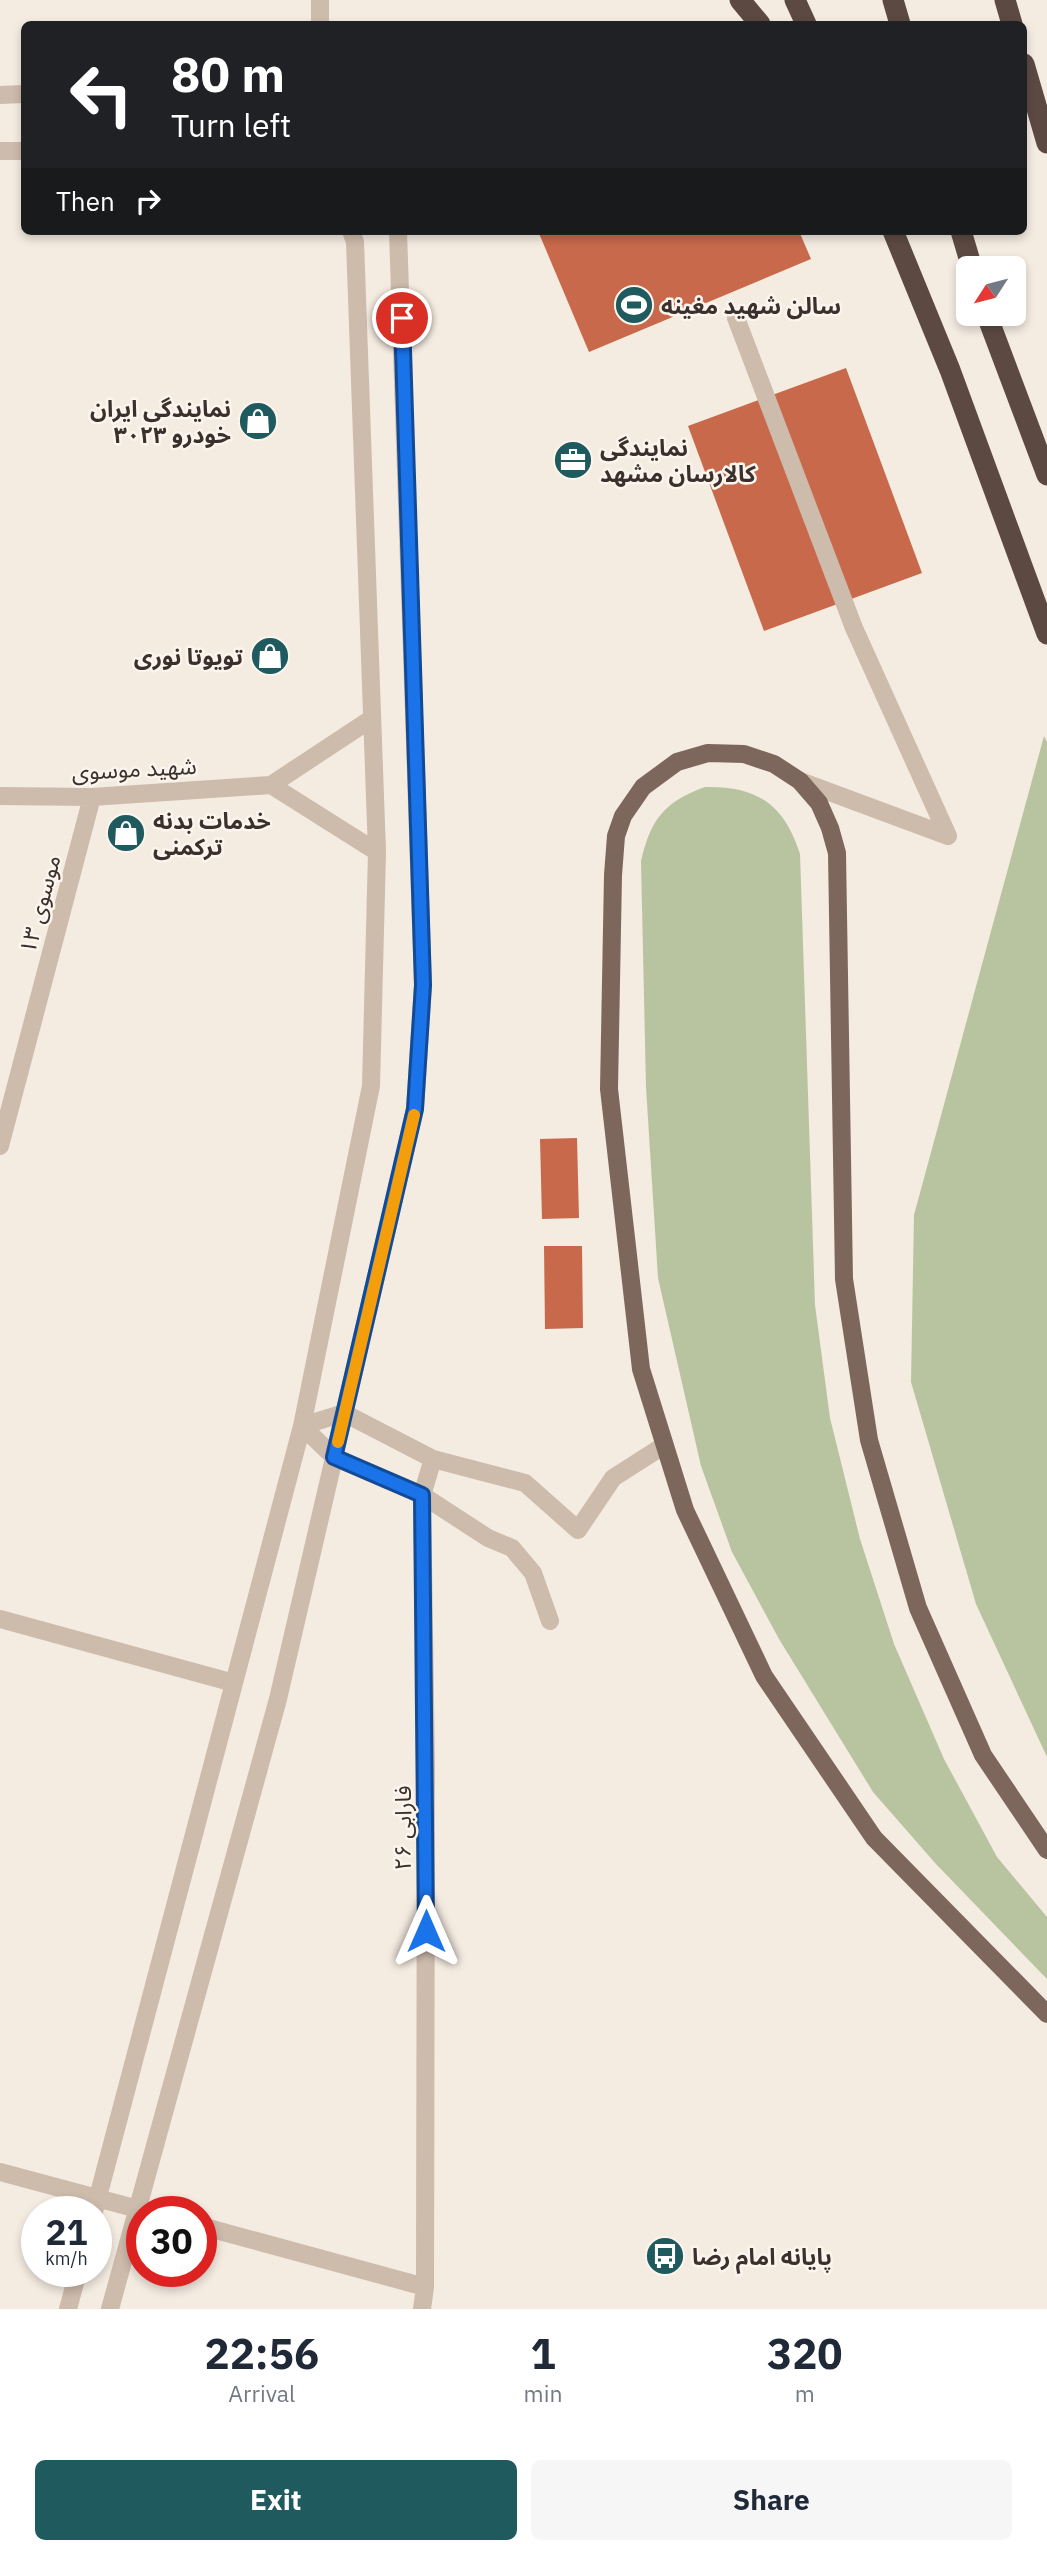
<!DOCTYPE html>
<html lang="en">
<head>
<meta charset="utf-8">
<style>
	body { margin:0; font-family:"IBM Plex Sans","Noto Sans Arabic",sans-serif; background:#f6f6f7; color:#1f2937; height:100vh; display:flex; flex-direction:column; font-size:26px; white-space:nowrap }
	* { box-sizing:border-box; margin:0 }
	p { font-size:23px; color:#747a83 }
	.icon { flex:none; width:38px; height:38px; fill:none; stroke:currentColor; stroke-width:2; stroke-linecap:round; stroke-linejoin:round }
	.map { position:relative; height:2309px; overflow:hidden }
	.panel { display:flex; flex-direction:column; background:#fff; flex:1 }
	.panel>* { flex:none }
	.banner { position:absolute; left:21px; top:21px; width:1006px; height:214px; border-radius:10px; box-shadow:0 4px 10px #0003; background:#202124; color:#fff; overflow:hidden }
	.needle { width:46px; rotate:234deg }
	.fabs { position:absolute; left:956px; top:256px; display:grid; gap:14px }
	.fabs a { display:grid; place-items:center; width:70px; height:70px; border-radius:10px; background:#fff; box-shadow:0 4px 10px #0003; font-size:35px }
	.speed { position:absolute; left:21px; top:2196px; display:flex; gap:14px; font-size:35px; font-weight:700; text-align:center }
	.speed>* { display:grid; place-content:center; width:91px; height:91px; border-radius:50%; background:#fff; box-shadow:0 4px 10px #0003; line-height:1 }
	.speed small { font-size:18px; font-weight:400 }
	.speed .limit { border:10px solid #d22; background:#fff; color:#111 }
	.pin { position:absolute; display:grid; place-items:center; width:60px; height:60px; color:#fff; margin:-30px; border:4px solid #fff; border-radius:50%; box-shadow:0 2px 7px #0007 }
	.me { position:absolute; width:77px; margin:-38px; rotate:0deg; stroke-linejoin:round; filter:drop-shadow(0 0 5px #0008) }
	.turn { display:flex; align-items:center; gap:24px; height:147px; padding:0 35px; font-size:32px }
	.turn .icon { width:91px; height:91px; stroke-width:2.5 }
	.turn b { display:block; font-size:49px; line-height:60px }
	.then { display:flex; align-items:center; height:66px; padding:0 35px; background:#0003; gap:14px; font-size:26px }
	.eta { display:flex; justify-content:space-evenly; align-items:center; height:119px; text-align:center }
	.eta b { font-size:42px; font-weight:700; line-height:49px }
	.cta { display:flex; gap:14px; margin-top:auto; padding:14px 35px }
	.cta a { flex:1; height:80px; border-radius:10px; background:#1f5a5e; color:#fff; font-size:28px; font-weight:700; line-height:80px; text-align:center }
	.cta a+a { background:#f6f6f7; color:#1f2937 }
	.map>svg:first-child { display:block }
	.green { fill:#b8c4a0 }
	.building { fill:#c8694b }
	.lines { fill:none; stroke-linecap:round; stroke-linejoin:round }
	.minor { stroke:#cdbbac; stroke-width:18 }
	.major { stroke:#7d675c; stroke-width:18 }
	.highway { stroke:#5c4a42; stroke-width:21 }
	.route-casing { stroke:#114b97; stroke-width:18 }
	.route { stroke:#1a73e8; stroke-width:12 }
	.slow { stroke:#f59e0b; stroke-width:12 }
	.labels { text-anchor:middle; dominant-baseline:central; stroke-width:5; stroke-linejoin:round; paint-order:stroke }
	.poi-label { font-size:23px; font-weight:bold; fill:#3b302b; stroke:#fbf5ee; text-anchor:start }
	.street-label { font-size:23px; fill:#3b302b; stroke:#fbf5ee }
</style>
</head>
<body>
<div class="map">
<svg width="1047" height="2309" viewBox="0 0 1047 2309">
	<rect width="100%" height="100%" fill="#f4ebe1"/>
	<path class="green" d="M 1044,736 L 1047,742 L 1047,1757 L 976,1604 L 911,1382 L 914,1215 Z
		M 705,787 C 757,786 784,804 800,854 L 815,1305 L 830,1418 L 860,1539 L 894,1644 L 944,1759 L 997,1857 L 1047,1917 L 1047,1979 L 936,1864 L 873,1792 L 779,1639 L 732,1552 L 701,1466 L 658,1278 L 646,1087 L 641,861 C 651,819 664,802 705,787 Z"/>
	<path class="building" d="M 538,231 L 799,231 L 811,259 L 589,352 Z
		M 846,368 L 922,573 L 764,631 L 688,426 Z
		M 577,1138 L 579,1218 L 542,1219 L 540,1139 Z
		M 544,1246 L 582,1246 L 583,1328 L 545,1329 Z"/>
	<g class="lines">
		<path class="minor" d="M 320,0 L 320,24
			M 0,95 L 24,94
			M 0,151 L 24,151
			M 736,318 L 854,628 L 948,836
			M 800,781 L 948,836
			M 271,785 L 377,852
			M 0,796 L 92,797 L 271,785 L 371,719
			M 0,1146 L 92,797
			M 302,1426 L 344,1413 L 433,1459 L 525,1483 L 578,1530 L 613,1478 L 663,1446
			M 302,1426 L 334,1457 L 422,1495 L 488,1538 L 512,1548 L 533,1573 L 550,1621
			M 0,1619 L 234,1683
			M 0,2172 L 149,2212
			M 94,2212 L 302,1426 L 371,1086 L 377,852 L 355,242 L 351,231
			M 201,2226 L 425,2287
			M 68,2309 L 78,2272
			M 110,2309 L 278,1699 L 415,1109 L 423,985 L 398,231
			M 422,2309 L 425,2287 L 426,1766 L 422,1495 L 433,1459"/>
		<path class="major" d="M 1047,1850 L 983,1755 L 918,1608 L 869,1440 L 844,1279 L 837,853 L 830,828 L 819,803 L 800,781 L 774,764 L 744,754 L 708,753 L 677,762 L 643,787 L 623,816 L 616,836 L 613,875 L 609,1089 L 641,1369 L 685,1510 L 764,1676 L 874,1838 L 1047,2014"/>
		<path class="highway" d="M 740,0 L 760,24
			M 795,0 L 806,24
			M 893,0 L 900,24
			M 1005,0 L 1012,24
			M 1024,64 L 1047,143
			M 893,231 L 950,370 L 1047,634
			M 961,231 L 972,268
			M 986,313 L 1047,475"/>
	</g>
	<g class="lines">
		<g class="route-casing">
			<path id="route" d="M 402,318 L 423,985 L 415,1109 L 334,1457 L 422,1495 L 426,1931"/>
		</g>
		<use href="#route" class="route"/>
		<path class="slow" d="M 338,1442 L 414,1115"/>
	</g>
	<defs>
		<g id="stadium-disc" transform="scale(2.0125)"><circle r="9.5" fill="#1f5a5e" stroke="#fbf5ee"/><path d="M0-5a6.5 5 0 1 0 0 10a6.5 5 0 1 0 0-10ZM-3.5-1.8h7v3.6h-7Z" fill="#fff"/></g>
		<g id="shop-disc" transform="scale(2.0125)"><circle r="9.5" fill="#1f5a5e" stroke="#fbf5ee"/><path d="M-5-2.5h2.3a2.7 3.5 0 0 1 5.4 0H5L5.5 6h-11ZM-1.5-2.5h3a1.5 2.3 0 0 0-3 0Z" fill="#fff"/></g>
		<g id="office-disc" transform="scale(2.0125)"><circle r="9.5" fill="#1f5a5e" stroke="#fbf5ee"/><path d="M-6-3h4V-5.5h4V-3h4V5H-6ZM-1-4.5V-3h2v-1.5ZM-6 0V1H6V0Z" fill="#fff"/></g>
		<g id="bus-disc" transform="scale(2.0125)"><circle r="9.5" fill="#1f5a5e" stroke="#fbf5ee"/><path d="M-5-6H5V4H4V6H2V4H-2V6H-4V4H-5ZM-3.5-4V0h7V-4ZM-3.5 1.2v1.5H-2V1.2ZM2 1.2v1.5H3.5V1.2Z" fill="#fff"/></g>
	</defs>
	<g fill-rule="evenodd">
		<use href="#stadium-disc" x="634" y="305"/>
		<use href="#shop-disc" x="258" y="421"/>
		<use href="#office-disc" x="573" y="460"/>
		<use href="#shop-disc" x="270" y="656"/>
		<use href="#shop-disc" x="126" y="833"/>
		<use href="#bus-disc" x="665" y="2256"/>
	</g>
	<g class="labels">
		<g class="poi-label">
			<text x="661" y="305">سالن شهید مغینه</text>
			<text x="231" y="408" text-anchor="end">نمایندگی ایران<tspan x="231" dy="26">خودرو ۳۰۲۳</tspan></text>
			<text x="600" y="447">نمایندگی<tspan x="600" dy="26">کالارسان مشهد</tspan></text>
			<text x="243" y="656" text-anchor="end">تویوتا نوری</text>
			<text x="153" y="820">خدمات بدنه<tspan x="153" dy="26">ترکمنی</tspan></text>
			<text x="692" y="2256">پایانه امام رضا</text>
		</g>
		<g class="street-label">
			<text transform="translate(134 768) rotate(-3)">شهید موسوی</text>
			<text transform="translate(39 904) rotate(-75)">موسوی ۱۳</text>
			<text transform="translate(402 1828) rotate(-90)">فارابی ۲۶</text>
		</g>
	</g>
</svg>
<div class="fabs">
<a><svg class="needle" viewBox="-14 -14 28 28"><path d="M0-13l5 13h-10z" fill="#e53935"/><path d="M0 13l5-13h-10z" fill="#747a83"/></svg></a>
</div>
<div class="speed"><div>21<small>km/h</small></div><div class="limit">30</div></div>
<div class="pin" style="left:402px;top:318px;background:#d93025"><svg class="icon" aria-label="arrive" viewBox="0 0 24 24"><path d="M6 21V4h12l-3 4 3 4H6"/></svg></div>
<svg class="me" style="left:426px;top:1931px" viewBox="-20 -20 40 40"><path d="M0-17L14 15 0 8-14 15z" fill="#1a73e8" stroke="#fff" stroke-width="4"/></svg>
<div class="banner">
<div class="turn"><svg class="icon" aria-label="left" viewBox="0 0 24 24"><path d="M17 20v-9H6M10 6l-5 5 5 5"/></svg><div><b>80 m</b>Turn left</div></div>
<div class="then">Then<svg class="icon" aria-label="right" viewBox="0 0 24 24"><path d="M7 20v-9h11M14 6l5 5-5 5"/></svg></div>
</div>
</div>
<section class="panel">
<div class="eta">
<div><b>22:56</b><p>Arrival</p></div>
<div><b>1</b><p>min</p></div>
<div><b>320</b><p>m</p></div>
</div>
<div class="cta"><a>Exit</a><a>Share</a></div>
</section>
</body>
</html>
